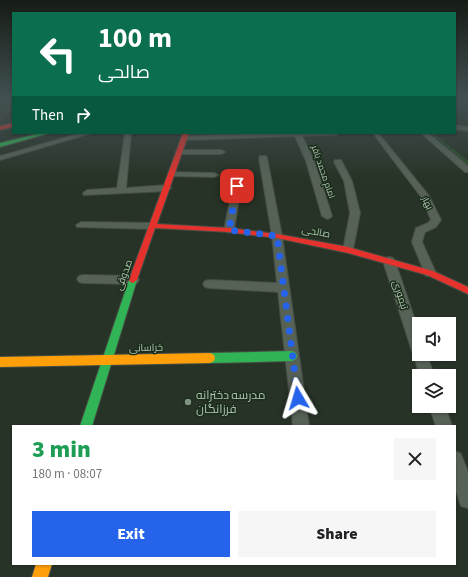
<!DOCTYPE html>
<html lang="en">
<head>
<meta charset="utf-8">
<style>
	body { margin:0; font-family:"Source Sans 3",Cairo,sans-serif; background:#f6f6f6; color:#202124; height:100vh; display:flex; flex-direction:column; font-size:15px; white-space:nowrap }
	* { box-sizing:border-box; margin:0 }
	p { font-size:13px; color:#757577 }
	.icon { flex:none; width:22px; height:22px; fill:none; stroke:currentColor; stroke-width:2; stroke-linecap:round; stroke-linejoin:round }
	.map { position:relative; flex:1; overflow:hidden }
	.drawer { position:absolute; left:12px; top:425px; width:444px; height:140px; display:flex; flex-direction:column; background:#fff; border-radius:0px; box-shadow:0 1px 3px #0004 }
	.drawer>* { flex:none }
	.hud { position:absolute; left:12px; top:12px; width:444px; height:122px; border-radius:0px; box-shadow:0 1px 3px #0004; background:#0b6e4f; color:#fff; overflow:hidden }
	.controls { position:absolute; left:412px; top:317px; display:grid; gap:8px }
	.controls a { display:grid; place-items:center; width:44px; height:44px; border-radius:0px; background:#fff; box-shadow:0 1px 3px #0004; font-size:20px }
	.pin { position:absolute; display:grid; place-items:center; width:34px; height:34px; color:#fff; margin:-17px; border-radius:8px; box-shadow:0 2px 6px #0006 }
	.me { position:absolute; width:44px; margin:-22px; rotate:353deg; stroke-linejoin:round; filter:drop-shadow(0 0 3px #0008) }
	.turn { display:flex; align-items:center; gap:14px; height:84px; padding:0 20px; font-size:18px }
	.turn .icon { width:52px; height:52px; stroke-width:2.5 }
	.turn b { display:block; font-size:28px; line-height:34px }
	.then { display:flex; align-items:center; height:38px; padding:0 20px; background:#0003; gap:8px; font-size:15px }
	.round { display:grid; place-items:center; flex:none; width:42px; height:42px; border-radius:0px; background:#f6f6f6 }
	.summary { display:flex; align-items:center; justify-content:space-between; height:68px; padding:0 20px }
	h1 { font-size:24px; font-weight:800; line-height:30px; color:#1e9e55 }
	.cta { display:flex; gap:8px; margin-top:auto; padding:8px 20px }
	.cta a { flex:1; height:46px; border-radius:0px; background:#2563eb; color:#fff; font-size:16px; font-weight:800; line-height:46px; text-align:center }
	.cta a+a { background:#f6f6f6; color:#202124 }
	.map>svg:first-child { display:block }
	.green { fill:#3e432f }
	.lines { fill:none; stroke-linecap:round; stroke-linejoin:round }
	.stream-far1 { stroke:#2c4f2c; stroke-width:2 }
	.stream { stroke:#2c4f2c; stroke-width:3 }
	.street-casing { stroke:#454e45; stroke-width:2 }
	.fast-casing { stroke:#454e45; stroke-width:2 }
	.slow-casing { stroke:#454e45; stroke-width:2 }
	.jam-casing { stroke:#454e45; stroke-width:2 }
	.street { fill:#576257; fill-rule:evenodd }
	.fast { fill:#30b455; fill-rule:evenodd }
	.slow { fill:#ff9f0a; fill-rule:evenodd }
	.jam { fill:#e5322d; fill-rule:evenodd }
	.route { stroke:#2563eb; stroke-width:7; stroke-dasharray:0 12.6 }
	.poi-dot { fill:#809281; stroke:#1b2d1b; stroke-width:1.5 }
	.labels { text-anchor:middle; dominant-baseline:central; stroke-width:3; stroke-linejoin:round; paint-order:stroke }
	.far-street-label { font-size:9px; fill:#b0c5b1; stroke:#1b2d1b }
	.street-label { font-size:10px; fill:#b0c5b1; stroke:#1b2d1b }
	.near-poi-label { font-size:12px; fill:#b0c5b1; stroke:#1b2d1b; text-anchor:start }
</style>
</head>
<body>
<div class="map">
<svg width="468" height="577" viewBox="0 0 468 577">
	<rect width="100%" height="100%" fill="#283327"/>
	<path class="green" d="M 0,98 L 13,98 L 13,107 L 0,122 Z"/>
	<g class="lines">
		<path class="stream-far1" d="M 432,133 L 455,152"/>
		<path class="stream" d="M 453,151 L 468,163"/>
		<g class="street-casing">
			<path id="street" d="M 455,125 L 468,127 L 468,131 L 455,129 Z
				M 81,133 L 92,133 L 0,160 L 0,156 Z
				M 125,133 L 131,133 L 126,188 L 167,185 L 171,188 L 167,191 L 84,195 L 83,193 L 87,190 L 117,188 Z
				M 272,133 L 339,133 L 336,135 L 302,136 L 314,161 L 332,216 L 330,218 L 327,219 L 322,216 L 306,161 L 295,136 L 185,140 L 181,138 L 185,136 Z
				M 421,133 L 428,133 L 468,166 L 468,172 L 465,172 Z
				M 375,134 L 379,134 L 429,196 L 441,220 L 436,227 L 425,232 L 422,242 L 436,273 L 434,276 L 426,276 L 412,242 L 416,228 L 428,223 L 431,220 L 422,198 L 375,136 Z
				M 177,150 L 221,150 L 225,152 L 221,154 L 180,154 L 176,152 Z
				M 260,156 L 266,156 L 267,158 L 282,236 L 309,426 L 293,426 L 278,292 L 209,288 L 205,287 L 203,284 L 205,281 L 209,280 L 277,283 L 272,236 L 259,158 Z
				M 335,160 L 341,160 L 352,181 L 360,213 L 353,250 L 352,252 L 344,252 L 343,250 L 350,213 L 344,181 L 334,162 Z
				M 169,172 L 214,173 L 218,175 L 214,177 L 172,176 L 168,174 Z
				M 237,183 L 241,186 L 234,230 L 229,233 L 224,230 L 233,186 Z
				M 81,222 L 154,223 L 159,226 L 154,229 L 77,227 L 76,225 Z
				M 389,257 L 393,258 L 395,261 L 419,332 L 419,354 L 427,354 L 434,376 L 420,376 L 383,261 L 385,258 Z
				M 83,275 L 133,276 L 137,277 L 139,280 L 137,283 L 133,284 L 83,283 L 79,282 L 77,279 L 79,276 Z
				M 429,406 L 445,406 L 452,426 L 436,426 Z
				M 455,451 L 461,454 L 468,472 L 468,508 L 461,506 L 455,488 Z"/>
		</g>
		<g class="fast-casing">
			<path id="fast" d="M 41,133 L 50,133 L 0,147 L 0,143 Z
				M 133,277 L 137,280 L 92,426 L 80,426 L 129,280 Z
				M 292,351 L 296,353 L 297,356 L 296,359 L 292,361 L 210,363 L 206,361 L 205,358 L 206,355 L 210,353 Z"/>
		</g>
		<g class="slow-casing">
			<path id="slow" d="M 210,353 L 214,355 L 215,358 L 214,361 L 210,363 L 0,367 L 0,357 Z
				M 36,564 L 52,564 L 48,577 L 32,577 Z"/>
		</g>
		<g class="jam-casing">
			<path id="jam" d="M 13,123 L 13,127 L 0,130 L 0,126 Z
				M 183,133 L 189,133 L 157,224 L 229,228 L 277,234 L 348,247 L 433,271 L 468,287 L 468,294 L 427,275 L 348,253 L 277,238 L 229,232 L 155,228 L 137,280 L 133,283 L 130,282 L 129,280 Z"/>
		</g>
		<use href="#street" class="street"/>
		<use href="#fast" class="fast"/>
		<use href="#slow" class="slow"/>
		<use href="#jam" class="jam"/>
	</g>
	<linearGradient id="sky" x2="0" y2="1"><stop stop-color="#161c15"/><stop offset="0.55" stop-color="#425052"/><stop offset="1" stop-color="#425052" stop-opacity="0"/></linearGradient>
	<rect width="468" height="179" fill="url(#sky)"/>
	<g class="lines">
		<path class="route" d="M 237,186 L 229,230 L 277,236 L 298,398"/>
	</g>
	<circle class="poi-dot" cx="188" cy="402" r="4"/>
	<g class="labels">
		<g class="far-street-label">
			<text transform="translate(323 172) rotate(71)">امام محمد باقر</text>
			<text transform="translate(427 203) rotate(63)">بهار</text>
		</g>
		<g class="street-label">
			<text transform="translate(316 232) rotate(11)">صالحی</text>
			<text transform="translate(124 275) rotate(-70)">صدوقی</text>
			<text transform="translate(400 295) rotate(72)">تیموری</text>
			<text transform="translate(146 348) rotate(-1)">خراسانی</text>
		</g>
		<g class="near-poi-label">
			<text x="196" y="395">مدرسه دخترانه<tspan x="196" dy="14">فرزانگان</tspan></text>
		</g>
	</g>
</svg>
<div class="controls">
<a><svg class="icon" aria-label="sound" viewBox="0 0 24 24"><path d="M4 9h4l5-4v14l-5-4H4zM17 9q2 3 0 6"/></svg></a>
<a><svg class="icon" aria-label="layers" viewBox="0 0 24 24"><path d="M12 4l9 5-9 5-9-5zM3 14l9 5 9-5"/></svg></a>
</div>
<div class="pin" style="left:237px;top:186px;background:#d93025"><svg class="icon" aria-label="arrive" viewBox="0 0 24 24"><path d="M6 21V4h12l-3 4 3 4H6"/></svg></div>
<svg class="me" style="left:298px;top:398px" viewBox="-20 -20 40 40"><path d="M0-17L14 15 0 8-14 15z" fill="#2563eb" stroke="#fff" stroke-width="4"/></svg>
<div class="hud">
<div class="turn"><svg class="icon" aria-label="left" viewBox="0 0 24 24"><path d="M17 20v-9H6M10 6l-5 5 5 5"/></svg><div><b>100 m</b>صالحی</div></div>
<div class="then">Then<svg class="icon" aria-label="right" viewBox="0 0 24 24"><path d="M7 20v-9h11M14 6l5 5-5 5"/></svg></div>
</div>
<section class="drawer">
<div class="summary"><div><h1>3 min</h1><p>180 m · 08:07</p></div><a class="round"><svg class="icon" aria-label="close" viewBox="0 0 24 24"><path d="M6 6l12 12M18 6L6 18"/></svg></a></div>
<div class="cta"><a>Exit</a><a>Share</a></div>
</section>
</div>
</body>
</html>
